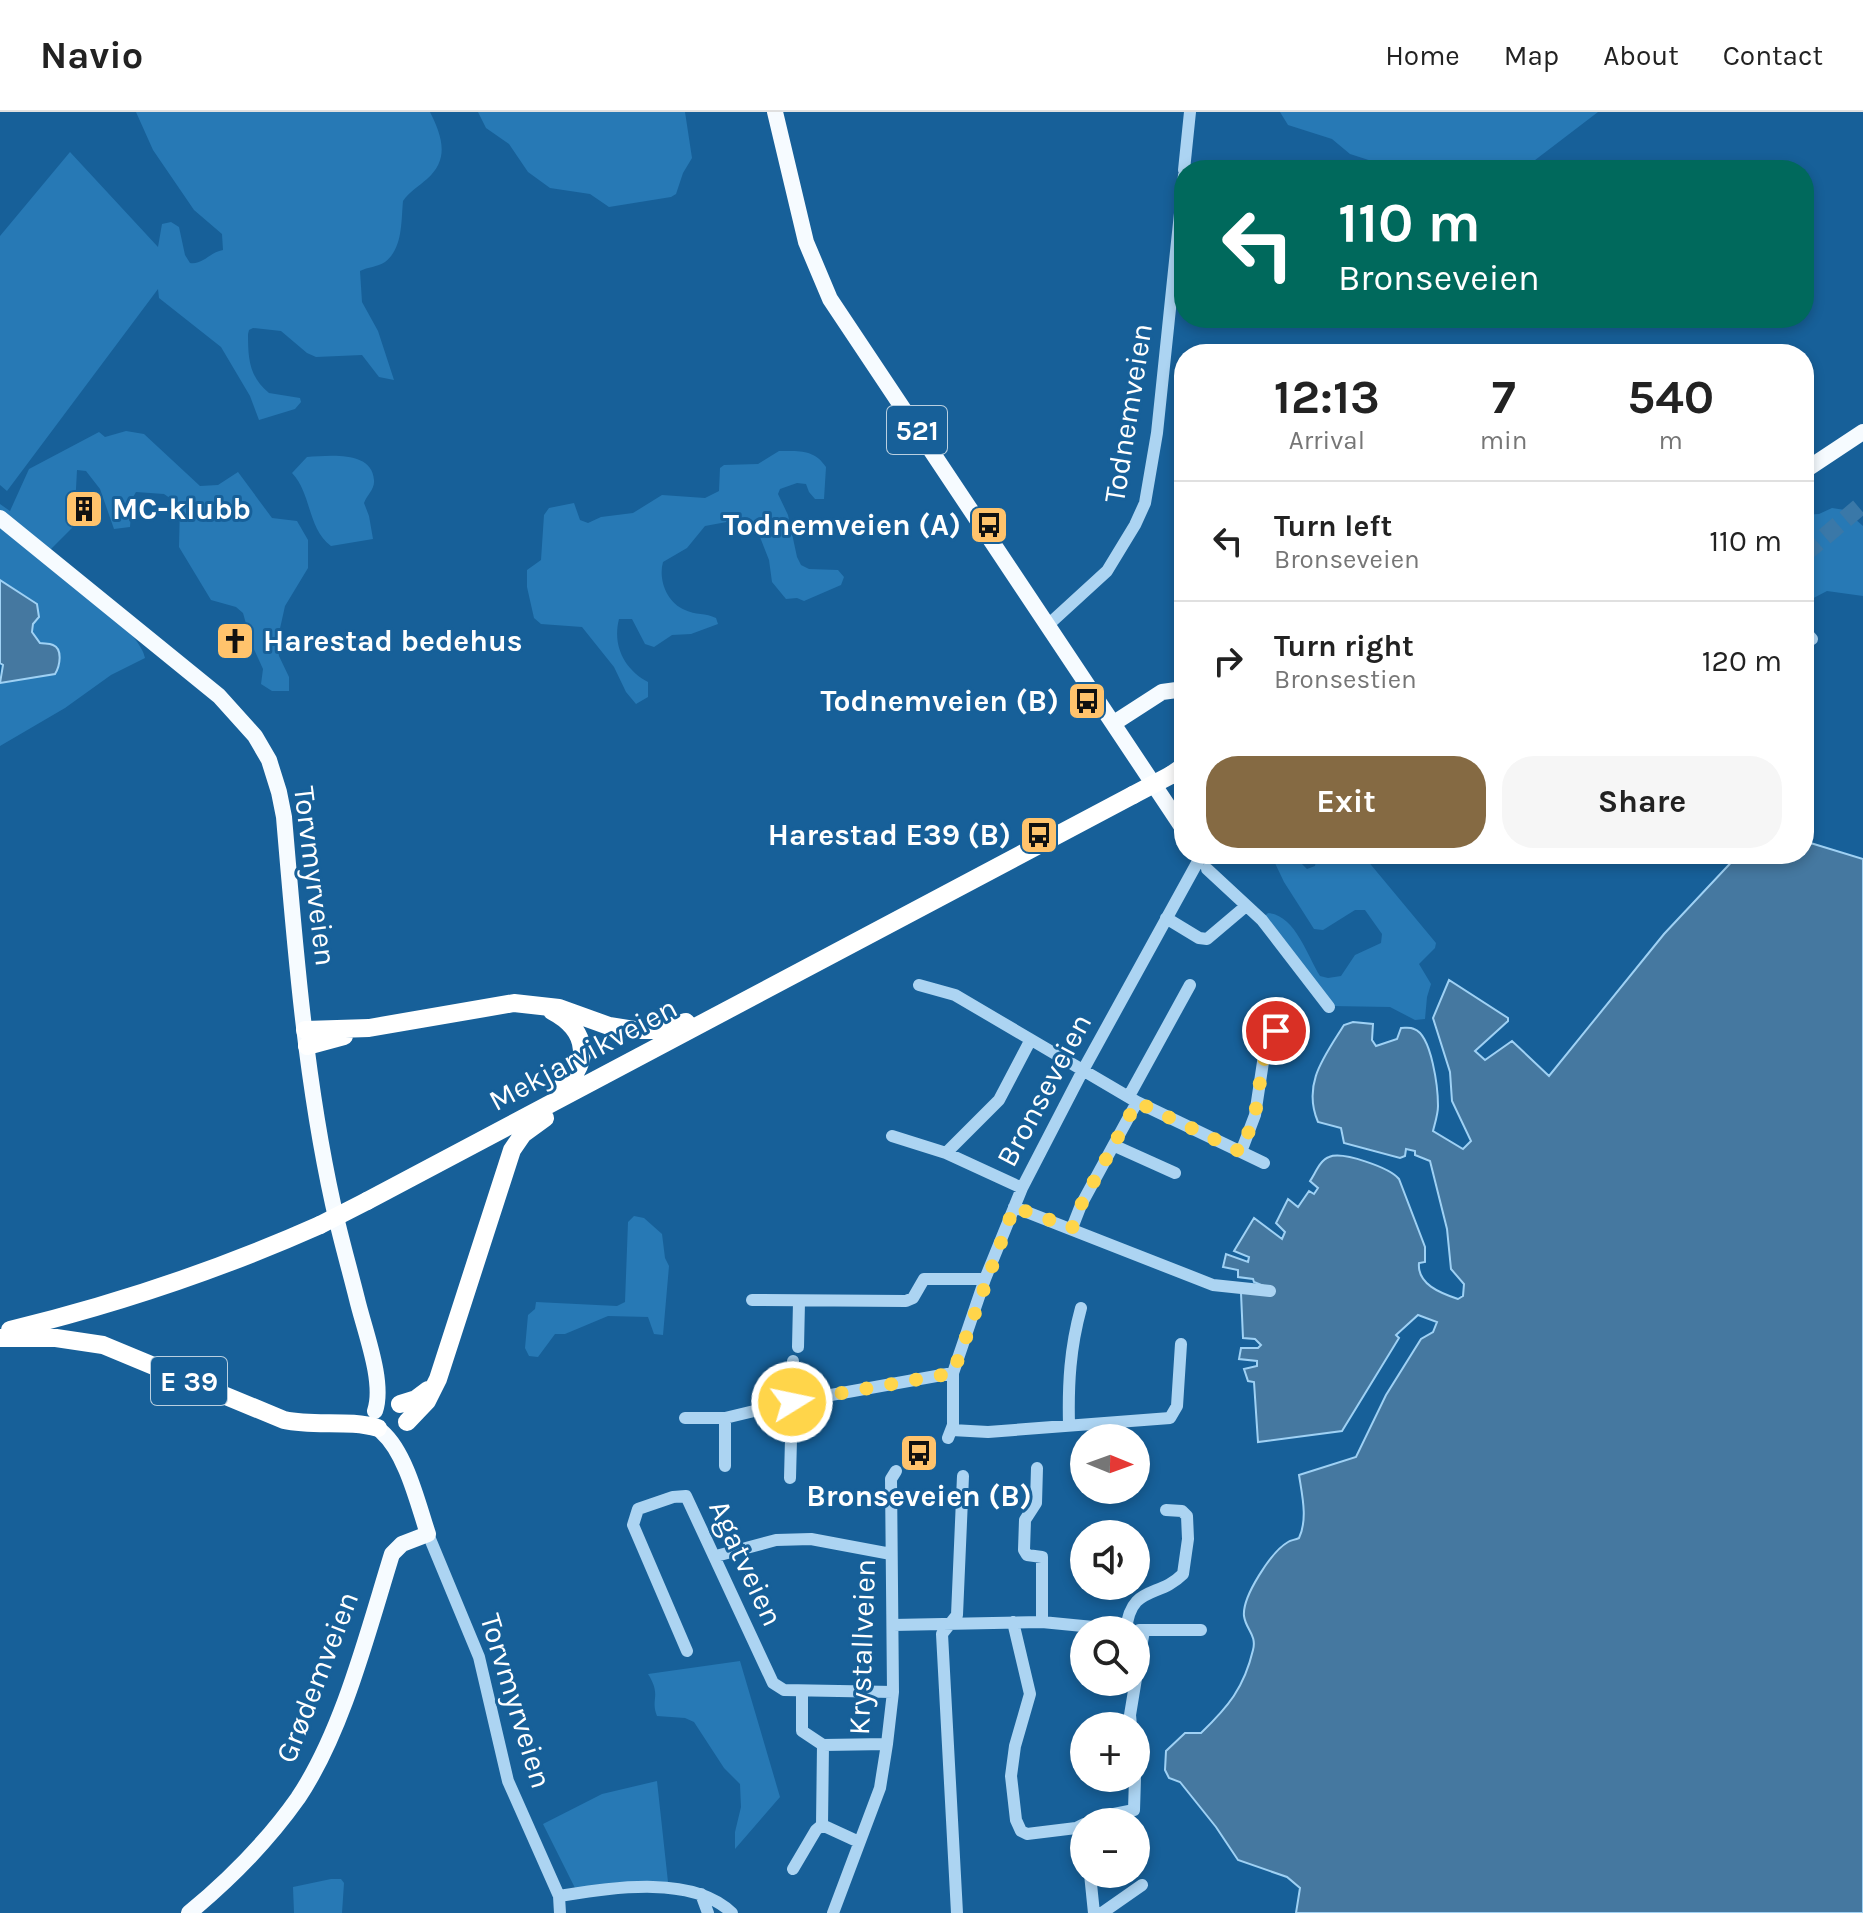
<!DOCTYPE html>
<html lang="en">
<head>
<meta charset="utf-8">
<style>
	body { margin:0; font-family:Karla,sans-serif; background:#f6f6f6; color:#222; height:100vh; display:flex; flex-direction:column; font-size:30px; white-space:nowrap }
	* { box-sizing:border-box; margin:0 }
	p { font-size:26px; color:#767676 }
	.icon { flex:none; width:44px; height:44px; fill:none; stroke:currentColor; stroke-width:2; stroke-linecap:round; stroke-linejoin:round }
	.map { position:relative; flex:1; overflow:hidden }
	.side { position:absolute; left:1174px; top:232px; width:640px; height:520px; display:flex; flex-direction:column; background:#fff; border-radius:32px; box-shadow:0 4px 12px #0003 }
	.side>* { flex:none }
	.guide { position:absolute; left:1174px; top:48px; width:640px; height:168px; border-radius:32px; box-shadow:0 4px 12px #0003; background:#00695c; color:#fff; overflow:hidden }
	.needle { width:52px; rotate:91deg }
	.tools { position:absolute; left:1070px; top:1312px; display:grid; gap:16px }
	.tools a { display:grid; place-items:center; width:80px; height:80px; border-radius:50%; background:#fff; box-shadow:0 4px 12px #0003; font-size:40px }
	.pin { position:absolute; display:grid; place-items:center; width:68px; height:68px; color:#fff; margin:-34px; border:4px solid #fff; border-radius:50%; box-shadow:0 2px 8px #0007 }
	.me { position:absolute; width:88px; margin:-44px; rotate:80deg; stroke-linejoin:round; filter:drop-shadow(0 0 6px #0008) }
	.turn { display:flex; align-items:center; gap:28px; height:168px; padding:0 32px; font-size:36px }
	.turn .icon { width:104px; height:104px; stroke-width:2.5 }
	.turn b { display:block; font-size:56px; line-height:68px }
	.eta { display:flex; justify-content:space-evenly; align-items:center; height:136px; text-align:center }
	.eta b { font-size:48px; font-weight:700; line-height:56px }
	.cta { display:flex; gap:16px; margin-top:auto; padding:16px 32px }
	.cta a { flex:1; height:92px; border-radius:32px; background:#856a43; color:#fff; font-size:32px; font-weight:700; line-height:92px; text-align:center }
	.cta a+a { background:#f6f6f6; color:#222 }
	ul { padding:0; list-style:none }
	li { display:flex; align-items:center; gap:24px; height:120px; padding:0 32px; border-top:2px solid #e0e0e0 }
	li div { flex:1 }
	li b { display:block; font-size:30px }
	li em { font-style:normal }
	header { display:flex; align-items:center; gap:48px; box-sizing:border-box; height:112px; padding:0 40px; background:#fff; border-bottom:2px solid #e0e0e0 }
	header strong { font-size:38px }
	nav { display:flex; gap:44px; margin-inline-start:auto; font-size:28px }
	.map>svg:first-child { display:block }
	.green { fill:#2779b5 }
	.water { fill:#4578a0; stroke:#9fd1f4; stroke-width:2 }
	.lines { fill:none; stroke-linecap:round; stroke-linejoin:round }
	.highway-tunnel { stroke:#3a78a8; stroke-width:18; stroke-dasharray:18 9; stroke-linecap:butt }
	.minor { stroke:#acd4f2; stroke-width:12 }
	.major { stroke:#f6fbff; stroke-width:16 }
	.highway { stroke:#fff; stroke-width:18 }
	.highway-bridge { stroke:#fff; stroke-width:18 }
	.route { stroke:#ffd54a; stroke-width:14; stroke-dasharray:0 25.2 }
	.labels { text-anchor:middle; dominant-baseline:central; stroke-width:6; stroke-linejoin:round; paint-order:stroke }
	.shield { fill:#176099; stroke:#b9cfe0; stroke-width:2 }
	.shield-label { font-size:28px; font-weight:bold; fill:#fff }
	.street-label { font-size:30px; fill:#fff; stroke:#176099 }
	.poi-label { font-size:30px; font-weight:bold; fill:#fff; stroke:#176099; text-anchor:end }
</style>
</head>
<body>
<header>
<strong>Navio</strong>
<nav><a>Home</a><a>Map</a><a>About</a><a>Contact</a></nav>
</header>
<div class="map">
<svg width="1863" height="1801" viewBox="0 0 1863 1801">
	<rect width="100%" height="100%" fill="#176099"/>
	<path class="green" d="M 136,0 L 430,0 C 442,24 450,47 427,67 C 419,74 409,80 403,89 C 401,110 403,136 385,150 C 377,155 368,155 360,159 L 362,190 L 378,219 L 394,268 L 379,265 L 362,243 L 316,245 L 307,241 L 281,219 L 253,216 L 249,218 L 248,222 C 248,246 249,265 269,281 L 300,286 L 301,290 L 295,297 L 259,308 L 250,284 L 221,235 L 159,186 L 158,177 L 7,379 L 0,373 L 0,124 L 70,40 L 158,135 L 162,112 L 171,110 L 179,115 L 185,143 L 190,151 C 203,153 210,140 223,138 L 222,122 L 194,98 L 153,38 Z
		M 478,0 L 685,0 L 692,46 L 683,61 L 676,82 L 671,85 L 609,95 L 590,82 L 550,76 L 528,60 L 509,32 L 486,16 Z
		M 1280,0 L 1598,0 L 1522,58 L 1390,58 L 1381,52 L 1350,42 L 1332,27 L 1288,13 Z
		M 126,319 L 144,322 L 200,374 L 218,373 L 238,360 L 272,406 L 297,409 L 308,428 L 308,456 L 285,494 L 277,530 L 279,544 L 289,565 L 289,579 L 272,579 L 261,572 L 263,557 L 252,533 L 243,501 L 236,495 L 211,488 L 179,435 L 180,393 L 164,382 L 136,380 L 132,387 L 130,415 L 114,417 L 100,377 L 86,359 L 77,358 L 74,414 L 47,441 C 68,461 142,522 145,546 L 111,563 L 65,596 L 0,634 L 0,571 L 55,562 C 61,554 60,539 53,533 L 40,531 L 33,525 L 34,489 L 0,468 L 0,392 L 10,399 L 29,357 L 99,320 L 105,325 Z
		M 779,339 C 799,339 814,337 826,355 L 824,387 L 815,387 L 809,380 L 806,372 L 797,371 L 780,377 L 778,382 L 788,403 L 797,445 L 801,453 L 809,457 L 838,458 L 844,465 L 841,473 L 804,489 L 797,486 L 786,487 L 772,470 L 769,448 L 758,420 L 753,412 L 732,409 L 705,414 L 687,436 L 663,450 C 658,468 667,491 685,498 C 695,503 706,501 716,506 L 718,512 L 691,522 L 672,523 L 654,535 L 645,532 L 632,507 L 619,507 C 612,534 625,558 648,570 L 648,585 L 636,592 L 626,580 L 614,555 L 582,515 L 541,512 L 534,506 L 527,475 L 527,458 L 541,448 L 544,403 L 549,396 L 574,391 L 580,408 L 588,411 L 601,405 L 633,401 L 662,383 L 705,386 L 719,379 L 720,356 L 724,353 L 758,352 Z
		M 307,345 C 328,344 372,338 374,368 C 375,377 367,383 364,391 L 369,404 L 373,427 L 331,434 C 307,416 312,382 292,361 Z
		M 1832,396 L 1845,398 L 1863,414 L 1863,484 L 1827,479 L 1804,491 L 1804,403 L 1819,402 Z
		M 1277,742 L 1292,742 L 1307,757 L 1315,754 L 1317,742 L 1362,742 L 1436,831 L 1435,836 L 1419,852 L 1431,872 L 1427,885 L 1425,907 L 1415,908 L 1390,895 L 1332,894 L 1264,805 L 1268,801 C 1295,803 1307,843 1320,864 L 1328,866 L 1341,864 L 1355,843 L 1381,831 L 1382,822 L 1365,798 L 1355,798 L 1323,818 L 1314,817 L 1284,770 L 1274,749 Z
		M 634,1104 L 644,1106 L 662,1122 L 665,1146 L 669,1154 L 663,1223 L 654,1222 L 648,1205 L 608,1204 L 565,1222 L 555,1222 L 538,1245 L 529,1244 L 525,1236 L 528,1203 L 535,1197 L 536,1190 L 617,1194 L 625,1190 L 628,1110 Z
		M 740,1549 L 780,1685 L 735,1737 L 735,1720 L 741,1695 L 740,1672 L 724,1656 L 694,1610 L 685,1606 L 657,1604 C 650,1587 662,1584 648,1562 Z
		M 657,1669 L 668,1770 L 576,1778 L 543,1712 L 602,1682 Z
		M 331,1767 L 341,1767 L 344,1771 L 342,1801 L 294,1801 L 293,1775 Z"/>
	<path class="water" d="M 0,468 L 37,492 L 39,505 L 33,512 L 32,520 L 40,531 C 44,532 49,531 53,533 C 63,537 60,554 55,562 L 0,571 L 3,553 L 0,551 Z
		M 1804,729 L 1863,747 L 1863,1801 L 1296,1801 L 1300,1776 L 1287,1765 L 1238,1748 L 1216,1715 L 1180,1670 L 1169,1666 L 1165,1658 L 1166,1639 L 1185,1621 L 1201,1621 C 1228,1595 1244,1576 1253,1538 C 1257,1523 1246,1518 1244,1504 C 1242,1485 1271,1440 1288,1430 C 1291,1428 1295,1428 1299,1426 C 1308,1407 1302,1383 1299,1363 L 1356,1345 L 1386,1283 L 1421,1227 L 1433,1220 L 1437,1210 L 1418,1203 L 1396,1223 L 1399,1226 L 1342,1319 L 1258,1330 L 1254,1270 L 1248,1269 L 1244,1257 L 1257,1254 L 1257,1249 L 1239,1247 L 1241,1236 L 1258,1236 L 1261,1233 L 1255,1227 L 1243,1226 L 1241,1181 L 1271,1177 L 1254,1170 L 1253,1167 L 1238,1165 L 1238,1158 L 1223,1155 L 1226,1142 L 1248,1150 L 1249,1145 L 1234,1139 L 1254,1106 L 1282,1127 L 1285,1120 L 1276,1111 L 1288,1087 L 1298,1095 L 1309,1079 L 1314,1082 L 1318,1076 L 1310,1069 C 1315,1062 1320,1048 1329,1045 C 1343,1039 1390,1056 1399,1067 L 1425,1135 L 1425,1150 L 1419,1151 C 1417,1172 1440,1181 1458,1187 L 1463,1184 L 1464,1172 L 1451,1157 L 1447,1117 L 1430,1049 L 1415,1043 L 1415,1039 L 1406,1037 L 1405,1044 L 1400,1046 L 1344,1031 L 1341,1016 L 1318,1010 C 1302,972 1324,945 1344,913 L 1353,910 L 1373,912 L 1372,928 L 1376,934 L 1397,927 L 1401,916 C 1406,916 1410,915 1414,917 C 1432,923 1438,977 1438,994 C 1438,1002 1435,1011 1433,1019 L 1463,1037 L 1471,1029 L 1452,989 L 1450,960 L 1433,906 L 1449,868 L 1508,906 L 1508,909 L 1475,939 L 1485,948 L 1512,929 L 1549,964 L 1664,822 L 1739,742 L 1804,742 Z"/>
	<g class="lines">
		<path class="highway-tunnel" d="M 1804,442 L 1863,392"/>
		<path class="minor" d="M 1184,58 L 1190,0
			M 1048,513 L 1107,459 L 1135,413 L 1145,391 L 1157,321 L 1184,63
			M 1804,518 L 1812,527
			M 1207,757 L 1262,808 L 1329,895
			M 1166,806 L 1199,826 L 1207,827 L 1246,794
			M 919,873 L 955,883 L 1137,990 L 1264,1051
			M 1129,984 L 1190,873
			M 892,1024 L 946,1041 L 1022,1076
			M 1115,1034 L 1175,1061
			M 1241,1040 L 1255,1003 L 1263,950 L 1276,919
			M 946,1041 L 999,988 L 1030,929
			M 1014,1095 L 1213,1173 L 1270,1179
			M 1072,1116 L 1081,1093 L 1137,990
			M 752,1188 L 906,1189 L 913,1186 L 924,1167 L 985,1167
			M 798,1235 L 799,1190
			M 685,1306 L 725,1306 L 792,1290 L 953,1261
			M 725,1306 L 725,1354
			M 1069,1313 C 1068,1272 1070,1236 1081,1196
			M 952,1318 L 988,1320 L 1170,1306 L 1177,1294 L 1181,1232
			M 948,1326 L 953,1313 L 953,1261 L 985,1167 L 1022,1076 L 1082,960 L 1202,742
			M 1037,1356 L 1036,1391 L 1025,1408 L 1024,1438 L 1027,1443 L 1042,1445 L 1042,1510
			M 790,1366 L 793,1249
			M 428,1422 L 479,1545 L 508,1669 L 559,1784 L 560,1801
			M 716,1444 L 776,1428 L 811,1427 L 891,1442
			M 1013,1510 L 1030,1582 L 1015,1634 L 1011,1664 L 1016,1708 L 1021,1719 L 1027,1722 L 1076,1716 L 1084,1712
			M 893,1513 L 1042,1510 L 1124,1518
			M 1126,1518 C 1131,1472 1158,1487 1183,1462 L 1188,1427 L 1187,1404 L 1182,1399 L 1166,1398
			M 1139,1518 L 1201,1518
			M 687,1539 L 633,1413 L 638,1397 L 673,1385 L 686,1384 L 773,1571 L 784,1578 L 893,1580
			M 802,1580 L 802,1619 L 823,1633
			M 1131,1614 L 1130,1603 L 1144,1518
			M 1089,1710 L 1099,1705 L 1134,1698 L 1135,1666
			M 822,1713 L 823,1633 L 887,1632
			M 793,1757 L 816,1718 L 822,1713 L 859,1730
			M 1090,1762 L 1094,1801
			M 701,1782 L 708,1801
			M 559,1784 C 611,1776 692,1762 732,1801
			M 833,1801 L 880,1676 L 887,1632 L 893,1580 L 891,1367 L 896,1359
			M 957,1801 L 942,1522 L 957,1503 L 963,1364
			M 1102,1801 L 1142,1773"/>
		<path class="major" d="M 775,0 L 806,130 L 830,187 L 1184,718
			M 1804,359 L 1863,320
			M 0,406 L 219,584 L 255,624 L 269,648 L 279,680 L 284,705 C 295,834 305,965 333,1092 C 340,1124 349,1155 357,1187 C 364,1217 385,1270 375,1299
			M 1114,611 L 1162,580 L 1184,577
			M 189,1801 C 230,1767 267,1730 298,1686 C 343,1619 368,1519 392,1442 L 402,1432 L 428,1422 C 418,1392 406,1341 382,1320"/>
		<path class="highway" d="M 1171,663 L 1184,654
			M 552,899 C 590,919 592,955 557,978
			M 305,918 L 369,916 L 514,891 L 559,896 L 609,914 L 634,918 L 658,918 L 686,910
			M 307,934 L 344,924
			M 367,1089 L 1133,683
			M 10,1218 C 117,1192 219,1158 320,1113
			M 0,1226 L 56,1226 L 103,1233 L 284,1308 C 315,1315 348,1307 378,1316
			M 400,1292 L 416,1287 L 428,1278
			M 407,1310 L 427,1289 L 438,1267 L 512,1038 L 523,1022 L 545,1006"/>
		<path class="highway-bridge" d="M 1133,683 L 1171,663
			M 320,1113 L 367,1089"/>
	</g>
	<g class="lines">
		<path class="route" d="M 792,1290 L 953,1261 L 1014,1095 L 1072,1116 L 1081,1093 L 1137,990 L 1241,1040 L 1255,1003 L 1263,950 L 1276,919"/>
	</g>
	<defs>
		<g id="building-square" transform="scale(2)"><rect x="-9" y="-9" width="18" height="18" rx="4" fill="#ffc36c" stroke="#176099"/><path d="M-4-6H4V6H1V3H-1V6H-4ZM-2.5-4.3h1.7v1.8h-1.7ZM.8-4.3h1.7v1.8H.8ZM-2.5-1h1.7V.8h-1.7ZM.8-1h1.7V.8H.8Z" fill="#111"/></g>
		<g id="bus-square" transform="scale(2)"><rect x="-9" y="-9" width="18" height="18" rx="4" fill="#ffc36c" stroke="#176099"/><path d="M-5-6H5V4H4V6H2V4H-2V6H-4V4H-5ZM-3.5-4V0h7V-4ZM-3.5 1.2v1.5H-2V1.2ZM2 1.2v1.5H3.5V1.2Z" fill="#111"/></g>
		<g id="church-square" transform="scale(2)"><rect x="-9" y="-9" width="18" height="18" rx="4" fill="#ffc36c" stroke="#176099"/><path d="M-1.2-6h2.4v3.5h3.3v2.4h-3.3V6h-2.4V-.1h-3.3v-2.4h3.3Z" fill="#111"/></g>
	</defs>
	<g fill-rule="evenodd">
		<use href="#building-square" x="84" y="397"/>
		<use href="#bus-square" x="989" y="413"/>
		<use href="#church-square" x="235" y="529"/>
		<use href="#bus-square" x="1087" y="589"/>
		<use href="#bus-square" x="1039" y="723"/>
		<use href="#bus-square" x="919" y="1341"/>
	</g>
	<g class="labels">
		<g class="shield">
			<rect x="887" y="294" width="60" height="48" rx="6"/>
			<rect x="151" y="1245" width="76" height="48" rx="6"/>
		</g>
		<g class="shield-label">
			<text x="917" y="318">521</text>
			<text x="189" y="1269">E 39</text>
		</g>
		<g class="street-label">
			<text transform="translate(1128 301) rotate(-81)">Todnemveien</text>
			<text transform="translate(315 764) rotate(83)">Torvmyrveien</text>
			<text transform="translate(583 942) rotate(-28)">Mekjarvikveien</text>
			<text transform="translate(1044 978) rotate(-62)">Bronseveien</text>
			<text transform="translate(746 1451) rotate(65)">Agatveien</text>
			<text transform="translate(862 1535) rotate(-88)">Krystallveien</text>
			<text transform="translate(317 1565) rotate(-69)">Grødemveien</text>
			<text transform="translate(516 1589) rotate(73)">Torvmyrveien</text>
		</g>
		<g class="poi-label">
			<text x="112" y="397" text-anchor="start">MC-klubb</text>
			<text x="961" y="413">Todnemveien (A)</text>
			<text x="263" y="529" text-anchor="start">Harestad bedehus</text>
			<text x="1059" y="589">Todnemveien (B)</text>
			<text x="1011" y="723">Harestad E39 (B)</text>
			<text x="919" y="1384" text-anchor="middle">Bronseveien (B)</text>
		</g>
	</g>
</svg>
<div class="tools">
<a><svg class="needle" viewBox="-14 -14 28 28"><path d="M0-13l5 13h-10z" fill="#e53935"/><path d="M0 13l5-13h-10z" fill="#767676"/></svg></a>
<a><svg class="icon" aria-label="sound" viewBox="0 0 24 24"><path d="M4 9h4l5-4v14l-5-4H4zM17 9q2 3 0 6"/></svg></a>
<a><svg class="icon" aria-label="search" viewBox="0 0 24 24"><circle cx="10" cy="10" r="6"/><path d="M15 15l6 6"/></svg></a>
<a>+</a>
<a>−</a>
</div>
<div class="pin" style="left:1276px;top:919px;background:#d93025"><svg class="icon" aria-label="arrive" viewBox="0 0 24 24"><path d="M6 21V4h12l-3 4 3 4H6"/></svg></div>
<svg class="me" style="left:792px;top:1290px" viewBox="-20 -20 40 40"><circle r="17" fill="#ffd54a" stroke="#fff" stroke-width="3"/><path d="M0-11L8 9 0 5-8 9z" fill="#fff"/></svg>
<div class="guide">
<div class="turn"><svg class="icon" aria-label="left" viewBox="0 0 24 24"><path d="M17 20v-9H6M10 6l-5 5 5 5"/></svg><div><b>110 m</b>Bronseveien</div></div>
</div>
<section class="side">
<div class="eta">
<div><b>12:13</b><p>Arrival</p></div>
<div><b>7</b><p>min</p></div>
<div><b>540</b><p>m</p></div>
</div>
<ul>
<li><svg class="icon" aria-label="left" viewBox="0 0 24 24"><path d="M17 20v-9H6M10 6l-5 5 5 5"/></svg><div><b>Turn left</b><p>Bronseveien</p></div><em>110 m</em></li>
<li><svg class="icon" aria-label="right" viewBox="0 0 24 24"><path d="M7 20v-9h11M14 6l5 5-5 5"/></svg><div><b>Turn right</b><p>Bronsestien</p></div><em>120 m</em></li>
</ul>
<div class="cta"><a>Exit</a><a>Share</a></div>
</section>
</div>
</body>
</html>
